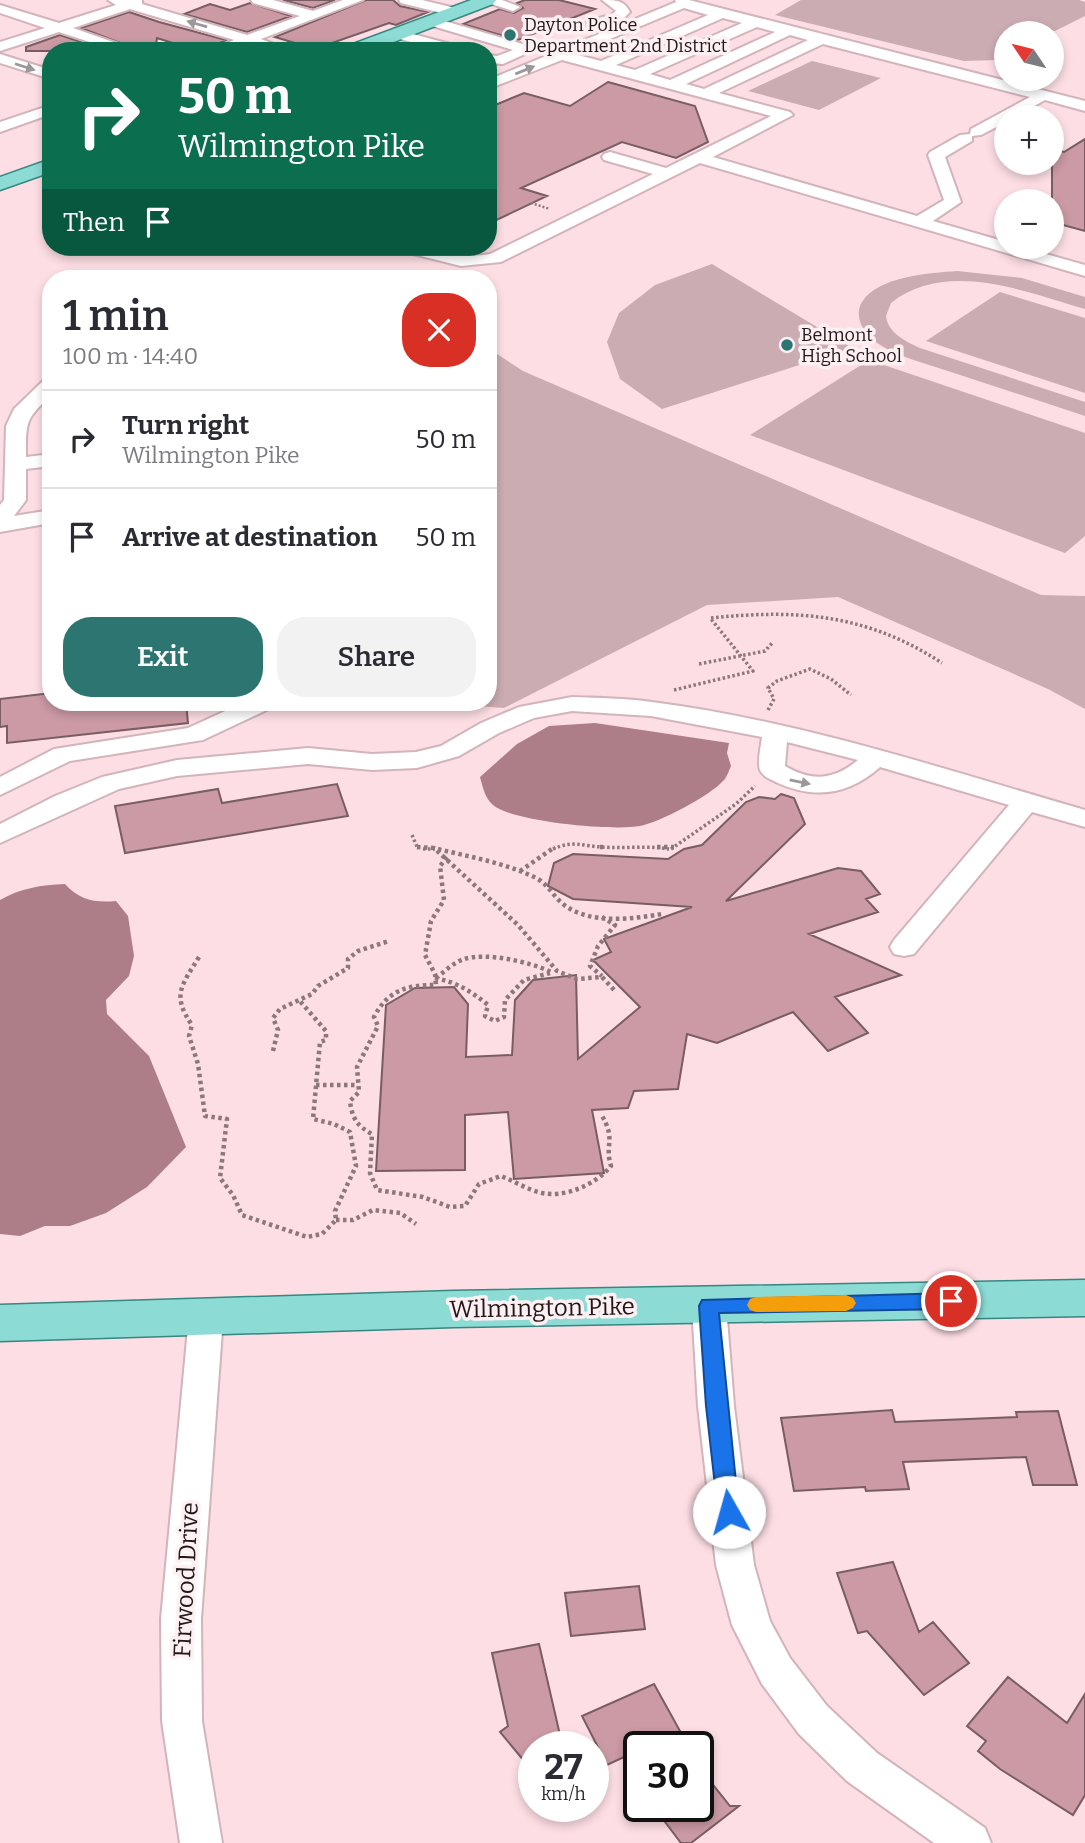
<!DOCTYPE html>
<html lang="en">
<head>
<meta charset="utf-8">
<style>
	body { margin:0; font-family:Bitter,serif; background:#f2f2f3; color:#2b2b33; height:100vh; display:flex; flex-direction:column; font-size:26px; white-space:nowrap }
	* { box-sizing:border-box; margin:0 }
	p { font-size:23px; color:#7c7c81 }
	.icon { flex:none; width:38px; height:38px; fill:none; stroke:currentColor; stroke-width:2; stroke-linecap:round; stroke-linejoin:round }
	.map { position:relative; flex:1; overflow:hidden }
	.drawer { position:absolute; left:42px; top:270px; width:455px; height:441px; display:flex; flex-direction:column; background:#fff; border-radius:28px; box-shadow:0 4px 10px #0003 }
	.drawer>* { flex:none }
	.hud { position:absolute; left:42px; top:42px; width:455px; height:214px; border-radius:28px; box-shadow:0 4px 10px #0003; background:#0b6e4f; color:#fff; overflow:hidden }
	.needle { width:46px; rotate:305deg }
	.buttons { position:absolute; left:994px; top:21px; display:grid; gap:14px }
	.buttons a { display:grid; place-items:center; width:70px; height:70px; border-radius:50%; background:#fff; box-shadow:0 4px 10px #0003; font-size:35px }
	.speed { position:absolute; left:518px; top:1731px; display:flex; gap:14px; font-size:35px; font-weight:700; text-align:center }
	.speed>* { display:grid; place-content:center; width:91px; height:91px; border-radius:50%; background:#fff; box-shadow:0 4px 10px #0003; line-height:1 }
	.speed small { font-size:18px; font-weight:400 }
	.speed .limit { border:4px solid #111; border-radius:10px; background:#fff; color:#111 }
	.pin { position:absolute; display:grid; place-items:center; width:60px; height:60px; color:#fff; margin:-30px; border:4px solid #fff; border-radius:50%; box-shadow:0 2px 7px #0007 }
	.me { position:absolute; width:77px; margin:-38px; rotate:353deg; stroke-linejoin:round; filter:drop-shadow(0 0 5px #0008) }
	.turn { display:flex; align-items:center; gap:24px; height:147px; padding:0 21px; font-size:32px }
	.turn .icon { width:91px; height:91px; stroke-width:2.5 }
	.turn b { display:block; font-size:49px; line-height:60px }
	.then { display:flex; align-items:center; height:66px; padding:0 21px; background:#0003; gap:14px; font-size:26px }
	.round { display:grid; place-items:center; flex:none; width:74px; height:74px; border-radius:28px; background:#f2f2f3 }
	.summary { display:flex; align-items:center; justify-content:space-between; height:119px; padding:0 21px }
	h1 { font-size:42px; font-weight:600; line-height:52px }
	.cta { display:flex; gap:14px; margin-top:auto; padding:14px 21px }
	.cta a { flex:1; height:80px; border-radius:28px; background:#2d7570; color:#fff; font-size:28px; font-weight:600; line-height:80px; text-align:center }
	.cta a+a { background:#f2f2f3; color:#2b2b33 }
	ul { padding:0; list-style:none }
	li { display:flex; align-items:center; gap:21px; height:98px; padding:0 21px; border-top:2px solid #e1e1e2 }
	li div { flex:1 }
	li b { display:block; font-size:26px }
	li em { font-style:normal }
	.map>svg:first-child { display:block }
	.green { fill:#cbacb2 }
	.water { fill:#ad7d88 }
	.building { fill:#cb9aa5; stroke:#785d63; stroke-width:2 }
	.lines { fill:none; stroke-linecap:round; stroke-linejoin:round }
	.minor-casing { stroke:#d2b4ba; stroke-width:4 }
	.major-casing { stroke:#358781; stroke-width:3 }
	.path-far2 { stroke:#8c787c; stroke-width:2.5; stroke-dasharray:2 2; stroke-linecap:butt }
	.path-far1 { stroke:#8c787c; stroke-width:3.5; stroke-dasharray:2.5 2.5; stroke-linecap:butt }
	.path { stroke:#8c787c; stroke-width:4.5; stroke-dasharray:3.5 3.5; stroke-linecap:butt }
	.minor { fill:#fff; fill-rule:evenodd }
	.major { fill:#8cdbd5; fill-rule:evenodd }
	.oneway { fill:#9c9798 }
	.route { fill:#1a73e8; stroke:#114b97; stroke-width:2 }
	.slow { fill:#f59e0b }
	.poi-dot { fill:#2d7570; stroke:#fdf0f3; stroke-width:2.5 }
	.labels { text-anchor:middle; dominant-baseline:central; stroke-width:7; stroke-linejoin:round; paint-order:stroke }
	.far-poi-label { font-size:18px; fill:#22171a; stroke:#fdf0f3; text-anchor:start }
	.near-street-label { font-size:24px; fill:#22171a; stroke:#fdf0f3 }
</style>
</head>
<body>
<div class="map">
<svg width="1085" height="1843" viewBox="0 0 1085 1843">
	<rect width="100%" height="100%" fill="#fddee4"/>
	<path class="green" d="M 801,0 L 1079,0 L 1085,2 L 1085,16 L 1051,33 L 1006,33 L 1006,55 L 997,60 L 964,61 L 775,15 Z
		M 812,61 L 881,78 L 819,110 L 748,91 Z
		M 712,264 L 852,348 L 662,409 L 620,379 L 607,342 L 619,313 L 655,285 Z
		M 957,271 L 1022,278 L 1085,297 L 1085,309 C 1026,292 946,259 891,303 L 886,316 C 888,333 905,341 920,348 L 1085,402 L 1085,416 C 1042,402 1000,388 957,374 C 929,364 897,358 873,340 C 862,331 854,315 862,302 C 878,276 931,273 957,271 Z
		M 1000,292 L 1085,318 L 1085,393 L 926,341 Z
		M 488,348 L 523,371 L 1041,595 L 1085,596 L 1085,709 L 1048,689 L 838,597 L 707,605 L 504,708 L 422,702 L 488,702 Z
		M 869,360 L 1085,433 L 1085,536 L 1065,553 L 750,435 Z"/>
	<path class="water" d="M 595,723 L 729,743 L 727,753 L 731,766 C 729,770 727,777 724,780 C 710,796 660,822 640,826 C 613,831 513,822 493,805 C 485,798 483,788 480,777 L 517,744 L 549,726 Z
		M 65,884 C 79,900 95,903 116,901 L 128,916 L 134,956 L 129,976 L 106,1000 L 107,1014 L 149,1056 L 186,1147 L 147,1187 L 106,1213 L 70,1226 L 45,1226 L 20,1236 L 0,1234 L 0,900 C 21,888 41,885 65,884 Z"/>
	<path class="building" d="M 283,0 L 335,0 L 313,8 Z
		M 366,0 L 393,0 L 400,6 L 428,12 L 396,25 L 389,23 L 315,49 L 275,37 Z
		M 525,0 L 559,0 L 595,9 L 518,40 L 463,24 L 500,9 L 514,13 L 523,8 L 517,3 Z
		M 250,3 L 291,16 L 247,32 L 184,14 L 210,4 L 230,10 Z
		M 129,12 L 159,22 L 226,40 L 206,50 L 198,51 L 157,38 L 155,51 L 141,51 L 81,28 Z
		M 60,35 L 108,51 L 26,51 L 26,47 Z
		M 608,82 L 695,106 L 708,142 L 676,158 L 622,142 L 521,188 L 547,196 L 488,224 L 488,108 L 524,93 L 570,106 Z
		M 1085,139 L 1085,231 L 1052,222 L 1052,149 L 1064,152 Z
		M 51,693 L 51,702 L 186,702 L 188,723 L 7,743 L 7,726 L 0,727 L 0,699 Z
		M 337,784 L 348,816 L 125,853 L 115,806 L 218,789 L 222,803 Z
		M 781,794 L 794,798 L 805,824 L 726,901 L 838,868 L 861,871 L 880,894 L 866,899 L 878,912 L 809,934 L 901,975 L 835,997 L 868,1033 L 828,1051 L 793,1012 L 717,1043 L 687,1034 L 678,1089 L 634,1091 L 628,1108 L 592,1110 L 604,1173 L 514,1179 L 508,1112 L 465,1115 L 465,1170 L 376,1171 L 386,1005 L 415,988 L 454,987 L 468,1004 L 466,1057 L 512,1055 L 515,1000 L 533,980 L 576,975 L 578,1059 L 640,1007 L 593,960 L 611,952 L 604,939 L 692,907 L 573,899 L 548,886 L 554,863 L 573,854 L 668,859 L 684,849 L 702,845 L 746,802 L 759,797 L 775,799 Z
		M 892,1410 L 895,1422 L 1017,1417 L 1016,1412 L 1058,1411 L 1077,1485 L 1033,1485 L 1026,1457 L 903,1462 L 909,1489 L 866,1491 L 865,1487 L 794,1491 L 781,1418 Z
		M 893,1562 L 919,1632 L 933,1622 L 969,1663 L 924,1695 L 867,1631 L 858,1633 L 837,1573 Z
		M 639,1586 L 645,1629 L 571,1636 L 565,1593 Z
		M 539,1644 L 560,1735 L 545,1746 L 534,1746 L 534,1755 L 525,1762 L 500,1732 L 508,1726 L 492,1653 Z
		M 1008,1677 L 1067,1723 L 1085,1694 L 1085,1795 L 1073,1815 L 1000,1769 L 978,1751 L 986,1741 L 967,1726 Z
		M 654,1684 L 680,1731 L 647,1746 L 639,1746 L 639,1750 L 607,1765 L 582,1716 Z
		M 698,1766 L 730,1806 L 739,1806 L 691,1843 L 681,1843 L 653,1806 L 698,1806 Z"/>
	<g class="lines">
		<g class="minor-casing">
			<path id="minor" d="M 108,0 L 142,0 L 142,4 L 247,35 L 300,16 L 253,3 L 251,0 L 273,0 L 313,11 L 343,0 L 363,0 L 261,39 L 293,51 L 270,51 L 248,44 L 230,51 L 209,51 L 234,40 L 130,9 L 73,28 L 139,51 L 117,51 L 59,32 L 0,51 L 0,42 L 45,28 L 0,13 L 0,5 L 59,23 L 116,5 Z
				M 399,0 L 422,0 L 459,9 L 461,12 L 454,16 L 401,3 Z
				M 479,0 L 502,0 L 520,7 L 513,11 Z
				M 602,0 C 616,0 624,0 630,12 L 621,21 L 587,27 L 587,21 L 611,15 L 616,11 Z
				M 675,0 L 689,0 L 1085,101 L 1085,111 L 1045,100 L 1014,117 L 1006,117 L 1006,122 L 981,135 L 972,136 L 972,141 L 945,157 L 961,202 L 933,221 L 1006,242 L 1006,247 L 1021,247 L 1085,265 L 1085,276 L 700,163 L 501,262 L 461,266 L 401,251 L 399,247 C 430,247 458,260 490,254 L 653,174 L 604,160 L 602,157 L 604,154 L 610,152 L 666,168 L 771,116 L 562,60 L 488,89 L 488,80 L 676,2 ZM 684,8 L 708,15 L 601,61 L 574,54 ZM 723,18 L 742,23 L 635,70 L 616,65 ZM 757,27 L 775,32 L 670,80 L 650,74 ZM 790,35 L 808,40 L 704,89 L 686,84 ZM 823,44 L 1030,97 L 971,129 L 970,134 L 960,135 L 930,152 L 928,155 L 944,200 L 917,216 L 713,157 L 793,115 L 790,112 L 719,93 Z
				M 431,17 L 526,45 L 536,45 L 538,48 L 503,64 L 488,63 L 488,55 L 497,56 L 513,50 L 426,24 L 424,21 Z
				M 398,30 L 465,48 L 467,51 L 443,51 L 393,37 L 391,34 Z
				M 0,54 L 51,70 L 51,79 L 0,63 Z
				M 51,105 L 51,114 L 0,132 L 0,122 Z
				M 51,378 L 51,395 C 25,420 26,421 26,457 L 51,454 L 51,466 L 26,469 L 26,500 L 14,516 L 51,510 L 51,523 L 0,532 L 0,505 L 4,500 L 6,426 L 14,409 L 44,380 Z
				M 572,697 C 598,698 626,698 652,702 C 800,721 943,769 1085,810 L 1085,827 L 1032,812 L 914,954 L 904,956 L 894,954 L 890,947 L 894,940 L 1009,805 L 880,767 C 850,794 816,800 778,783 C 772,780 763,777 760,770 C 757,762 761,746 762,737 L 651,716 L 572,711 L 534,718 L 499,733 L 459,756 L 417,768 L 372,770 L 308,764 L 177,776 L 119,789 L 0,843 L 0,824 L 55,796 L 102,777 L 177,760 L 308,748 L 372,754 L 416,752 L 441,746 L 481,723 L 519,707 ZM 787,742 L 854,759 L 858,760 C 834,780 812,782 785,766 Z
				M 245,702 L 276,702 L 273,707 L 203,740 L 70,761 L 0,795 L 0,777 L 54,749 L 188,728 Z
				M 709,1292 L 721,1296 L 726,1306 L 734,1406 L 754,1565 L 770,1621 L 790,1658 L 827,1706 L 877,1753 L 985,1828 L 991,1843 L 934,1843 L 847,1781 L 799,1734 L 762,1684 L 732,1625 L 716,1565 L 698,1406 L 692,1306 L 697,1296 Z
				M 206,1303 L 218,1307 L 223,1317 L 201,1619 L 202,1721 L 222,1843 L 180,1843 L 162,1721 L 161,1619 L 189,1317 L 194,1307 Z"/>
		</g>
		<g class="major-casing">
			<path id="major" d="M 471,0 L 496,0 L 493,4 L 370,51 L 343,51 L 345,47 Z
				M 51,159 L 51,172 L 0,190 L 0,177 Z
				M 1085,1280 L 1085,1316 L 454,1327 L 0,1341 L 0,1305 L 454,1291 Z"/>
		</g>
		<path class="path-far2" d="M 531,203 L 550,209"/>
		<path class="path-far1" d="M 711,618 C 798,609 867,614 942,663
			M 699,664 L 765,651 L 773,642
			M 674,690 L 753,671 L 711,619
			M 768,710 L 774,699 L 768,688 L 777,681 L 810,669 L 831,679 L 851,695
			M 412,835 L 418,849
			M 423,849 L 435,849
			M 553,849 C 573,840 582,846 602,847 C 624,849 646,845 669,849
			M 671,849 L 736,804 L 755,786"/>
		<path class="path" d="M 417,847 L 434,848 L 518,925 L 557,971 L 577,979 L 602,977 L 616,992
			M 600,847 L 603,847
			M 657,847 L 674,847
			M 438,849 C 470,857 506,863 536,878 C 548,884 553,896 563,904 C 589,925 632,919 662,914
			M 447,857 L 440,866 L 444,900 L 431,921 L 425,955 L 435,974 L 436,985 C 407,985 388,990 374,1017 L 378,1026 L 357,1067 L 359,1092 L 350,1101 C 352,1118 357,1126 372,1134 L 370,1173 L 377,1190 L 423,1197 L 450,1207 L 465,1206 L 479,1184 L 501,1176 C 514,1181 528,1190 542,1193 C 566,1198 596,1184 611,1166 C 604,1143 617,1141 601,1114
			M 520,871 L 555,847
			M 602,917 L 615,925 L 598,946 L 590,966 L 602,976
			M 199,957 C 182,985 171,995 192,1025 L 189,1036 L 198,1064 L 205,1116 L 227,1119 L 220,1178 L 233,1195 L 242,1215 L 307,1237 L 322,1234 L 336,1220 L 335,1211 L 356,1166 L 350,1132 L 334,1124 L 313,1119 L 320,1042 L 326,1040 L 326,1031 L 299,1000
			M 435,978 C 456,982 471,991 488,1005 L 485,1016 L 495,1021 L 504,1017 L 505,1000 L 524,980 L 550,973
			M 436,978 C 444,972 454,962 464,959 C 486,952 531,962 551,972
			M 273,1051 L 278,1030 L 273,1018 L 280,1009 L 312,994 L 318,986 L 348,968 L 348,959 L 358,951 L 389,941
			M 316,1085 L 358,1085
			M 336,1220 L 353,1220 L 373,1210 L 400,1213 L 416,1224"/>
		<use href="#minor" class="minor"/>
		<use href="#major" class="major"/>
	</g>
	<defs><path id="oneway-solid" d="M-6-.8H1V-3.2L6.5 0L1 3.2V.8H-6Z" transform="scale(1.75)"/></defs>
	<g class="oneway">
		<use href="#oneway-solid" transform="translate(197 24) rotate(-164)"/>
		<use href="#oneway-solid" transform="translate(25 67) rotate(18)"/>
		<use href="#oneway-solid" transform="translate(525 70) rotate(-22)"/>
		<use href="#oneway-solid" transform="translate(800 782) rotate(12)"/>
	</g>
	<path class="route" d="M 951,1293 L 957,1296 L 960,1301 L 957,1307 L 951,1309 L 719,1313 L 739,1512 L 736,1519 L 729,1521 L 721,1519 L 718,1512 L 706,1406 L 699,1306 L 702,1300 Z"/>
	<path class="slow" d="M 846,1295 L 853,1298 L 856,1303 L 853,1308 L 846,1311 L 756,1312 L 750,1310 L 747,1305 L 750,1299 L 756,1297 Z"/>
	<g class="poi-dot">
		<circle cx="510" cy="35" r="7"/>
		<circle cx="787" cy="345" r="7"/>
	</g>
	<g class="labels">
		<g class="far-poi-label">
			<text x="524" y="25">Dayton Police<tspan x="524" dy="21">Department 2nd District</tspan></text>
			<text x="801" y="335">Belmont<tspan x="801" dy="21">High School</tspan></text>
		</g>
		<g class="near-street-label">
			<text transform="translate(542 1308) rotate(-1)">Wilmington Pike</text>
			<text transform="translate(186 1580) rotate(-87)">Firwood Drive</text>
		</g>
	</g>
</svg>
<div class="buttons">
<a><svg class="needle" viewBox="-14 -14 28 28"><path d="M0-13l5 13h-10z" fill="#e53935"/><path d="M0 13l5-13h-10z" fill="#7c7c81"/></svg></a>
<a>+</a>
<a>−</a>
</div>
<div class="speed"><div>27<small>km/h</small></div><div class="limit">30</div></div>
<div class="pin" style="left:951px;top:1301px;background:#d93025"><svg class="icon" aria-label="arrive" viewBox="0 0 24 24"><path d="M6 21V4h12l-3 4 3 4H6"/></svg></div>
<svg class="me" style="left:729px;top:1512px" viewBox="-20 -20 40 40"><circle r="19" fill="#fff"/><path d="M0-13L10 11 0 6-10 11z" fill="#1a73e8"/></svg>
<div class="hud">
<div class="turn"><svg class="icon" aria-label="right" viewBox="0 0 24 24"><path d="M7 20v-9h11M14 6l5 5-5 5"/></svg><div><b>50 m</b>Wilmington Pike</div></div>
<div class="then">Then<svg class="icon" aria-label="arrive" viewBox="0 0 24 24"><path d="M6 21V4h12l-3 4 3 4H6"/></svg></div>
</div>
<section class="drawer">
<div class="summary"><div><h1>1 min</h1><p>100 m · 14:40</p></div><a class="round" style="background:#d93025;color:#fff"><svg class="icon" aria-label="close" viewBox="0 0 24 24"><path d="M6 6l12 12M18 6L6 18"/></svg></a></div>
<ul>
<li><svg class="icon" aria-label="right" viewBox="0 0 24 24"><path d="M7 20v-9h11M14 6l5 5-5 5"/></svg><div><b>Turn right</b><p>Wilmington Pike</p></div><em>50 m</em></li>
<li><svg class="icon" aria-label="arrive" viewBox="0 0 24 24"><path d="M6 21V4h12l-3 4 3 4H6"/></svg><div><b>Arrive at destination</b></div><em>50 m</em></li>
</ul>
<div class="cta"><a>Exit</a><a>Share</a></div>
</section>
</div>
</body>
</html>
